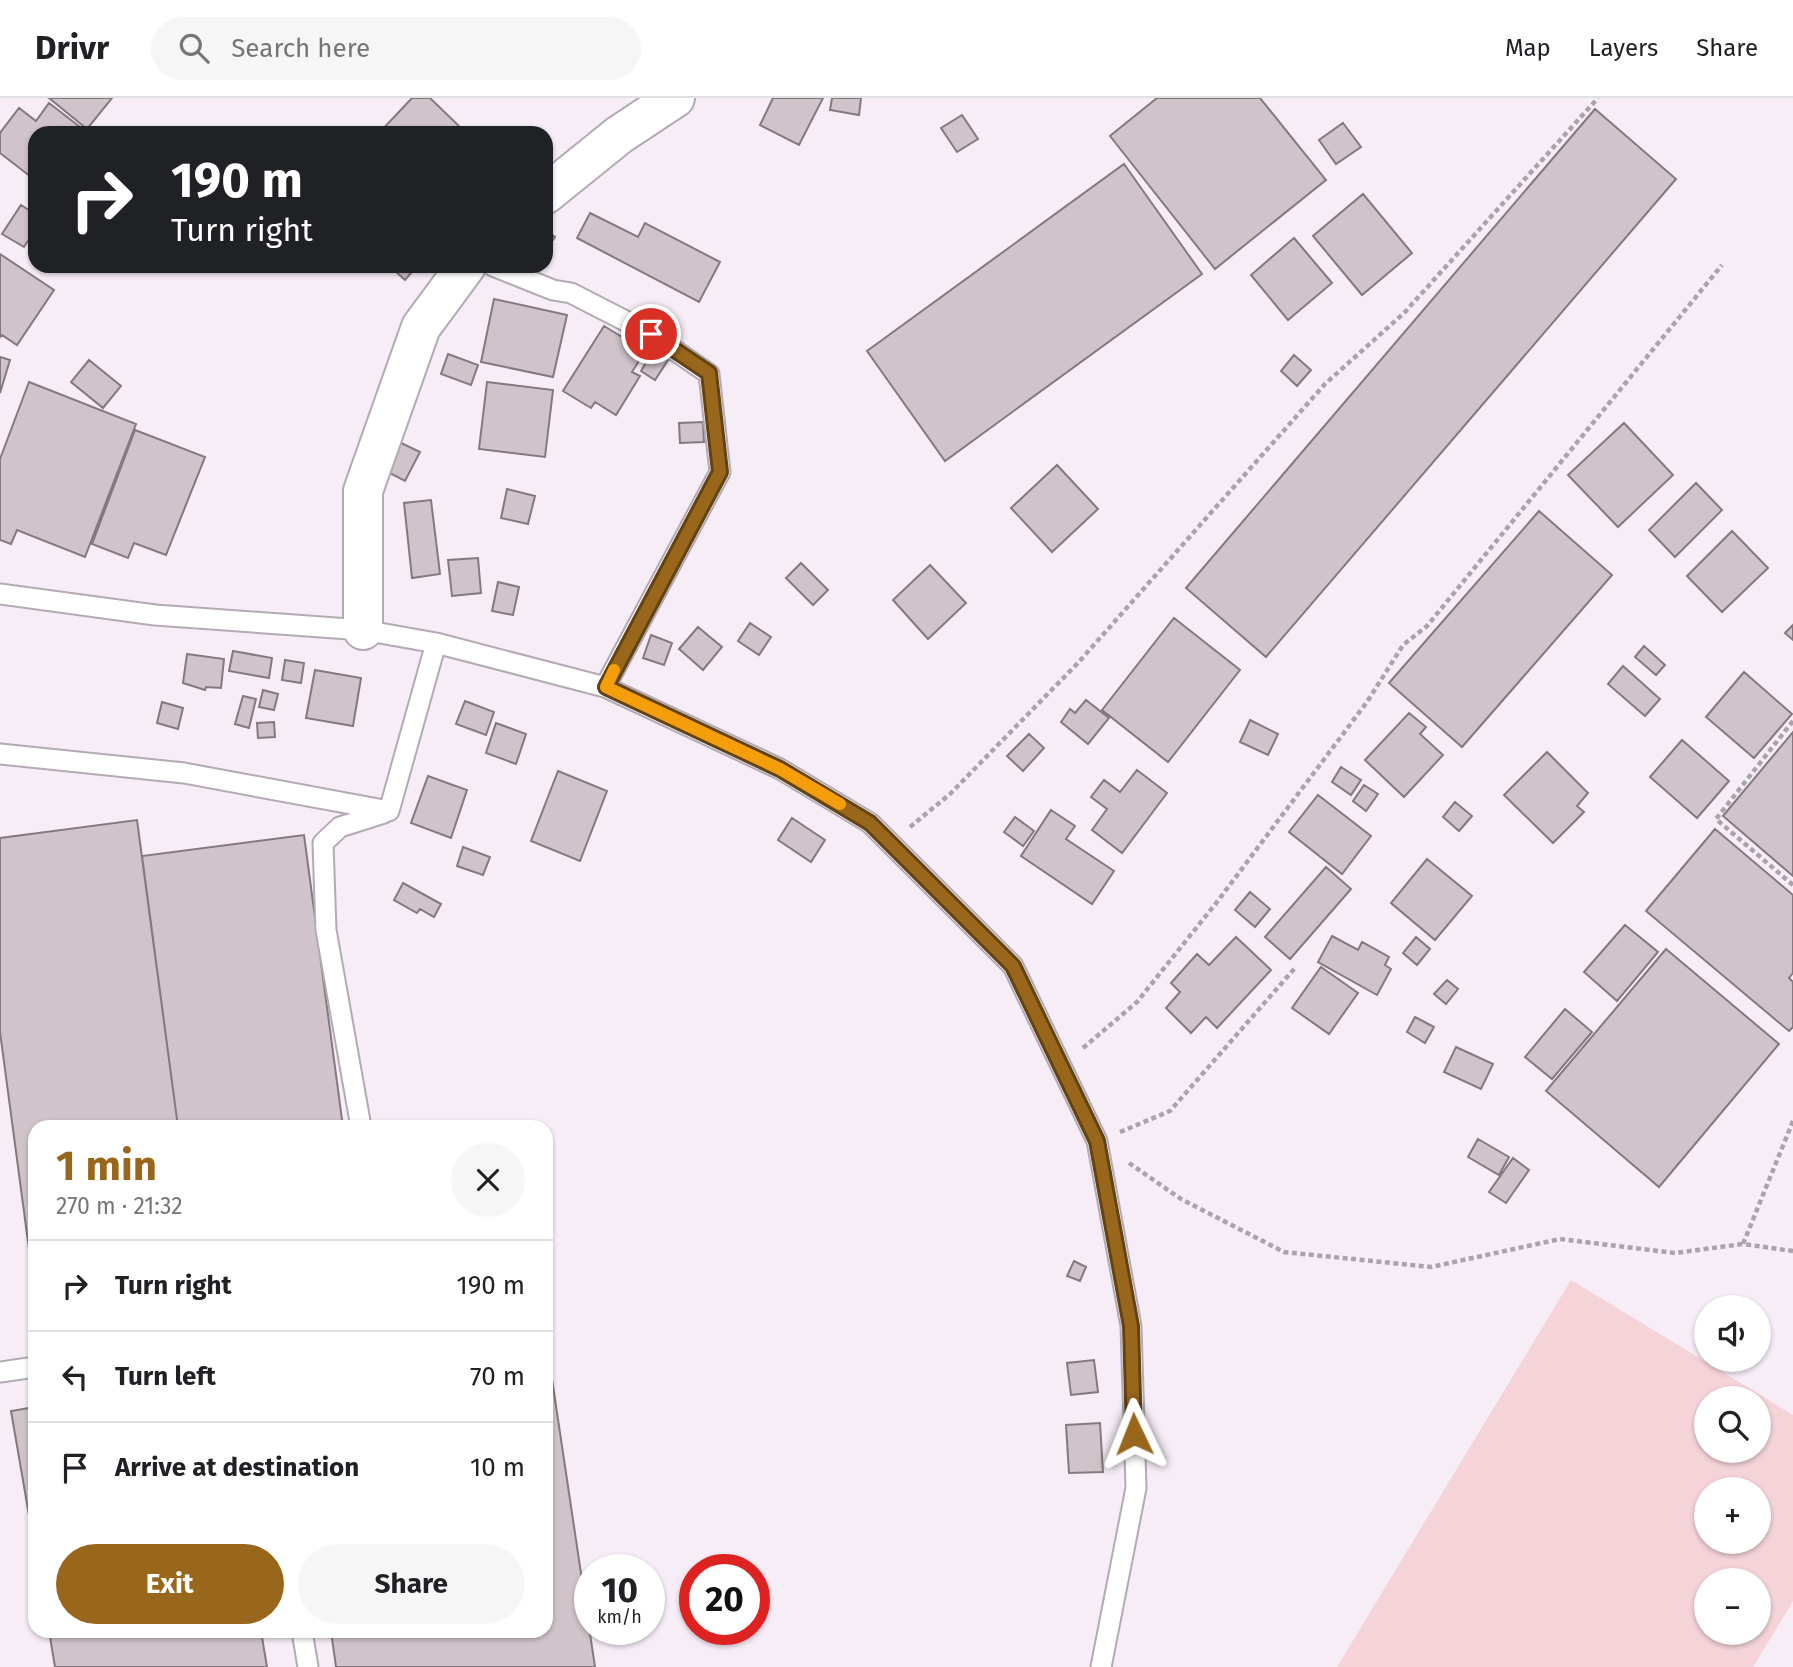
<!DOCTYPE html>
<html lang="en">
<head>
<meta charset="utf-8">
<style>
	body { margin:0; font-family:"Fira Sans",sans-serif; background:#f6f6f6; color:#202124; height:100vh; display:flex; flex-direction:column; font-size:26px; white-space:nowrap }
	* { box-sizing:border-box; margin:0 }
	p { font-size:23px; color:#757577 }
	.icon { flex:none; width:38px; height:38px; fill:none; stroke:currentColor; stroke-width:2; stroke-linecap:round; stroke-linejoin:round }
	.map { position:relative; flex:1; overflow:hidden }
	.sheet { position:absolute; left:28px; top:1022px; width:525px; height:518px; display:flex; flex-direction:column; background:#fff; border-radius:21px; box-shadow:0 2px 5px #0004 }
	.sheet>* { flex:none }
	.hud { position:absolute; left:28px; top:28px; width:525px; height:147px; border-radius:21px; box-shadow:0 2px 5px #0004; background:#202124; color:#fff; overflow:hidden }
	.fabs { position:absolute; left:1694px; top:1197px; display:grid; gap:14px }
	.fabs a { display:grid; place-items:center; width:77px; height:77px; border-radius:50%; background:#fff; box-shadow:0 2px 5px #0004; font-size:35px }
	.speed { position:absolute; left:574px; top:1456px; display:flex; gap:14px; font-size:35px; font-weight:700; text-align:center }
	.speed>* { display:grid; place-content:center; width:91px; height:91px; border-radius:50%; background:#fff; box-shadow:0 2px 5px #0004; line-height:1 }
	.speed small { font-size:18px; font-weight:400 }
	.speed .limit { border:10px solid #d22; background:#fff; color:#111 }
	.pin { position:absolute; display:grid; place-items:center; width:60px; height:60px; color:#fff; margin:-30px; border:4px solid #fff; border-radius:50%; box-shadow:0 2px 7px #0007 }
	.me { position:absolute; width:77px; margin:-38px; rotate:358deg; stroke-linejoin:round; filter:drop-shadow(0 0 5px #0008) }
	.turn { display:flex; align-items:center; gap:24px; height:147px; padding:0 28px; font-size:32px }
	.turn .icon { width:91px; height:91px; stroke-width:2.5 }
	.turn b { display:block; font-size:49px; line-height:60px }
	.round { display:grid; place-items:center; flex:none; width:74px; height:74px; border-radius:37px; background:#f6f6f6 }
	.headline { display:flex; align-items:center; justify-content:space-between; height:119px; padding:0 28px }
	h1 { font-size:42px; font-weight:700; line-height:52px; color:#99671b }
	.button { display:flex; gap:14px; margin-top:auto; padding:14px 28px }
	.button a { flex:1; height:80px; border-radius:42px; background:#99671b; color:#fff; font-size:28px; font-weight:700; line-height:80px; text-align:center }
	.button a+a { background:#f6f6f6; color:#202124 }
	ul { padding:0; list-style:none }
	li { display:flex; align-items:center; gap:21px; height:91px; padding:0 28px; border-top:2px solid #e0e0e0 }
	li div { flex:1 }
	li b { display:block; font-size:26px }
	li em { font-style:normal }
	header { display:flex; align-items:center; gap:42px; box-sizing:border-box; height:98px; padding:0 35px; background:#fff; border-bottom:2px solid #e0e0e0 }
	header strong { font-size:33px }
	nav { display:flex; gap:38px; margin-inline-start:auto; font-size:24px }
	.search { width:490px; height:63px; background:#f6f6f6; display:flex; align-items:center; gap:18px; box-sizing:border-box; padding:0 24px; border-radius:38px; color:#757577; font-size:26px }
	.map>svg:first-child { display:block }
	.green { fill:#f4d3d9; fill-rule:evenodd }
	.building { fill:#d0c4ca; stroke:#84797e; stroke-width:2 }
	.lines { fill:none; stroke-linecap:round; stroke-linejoin:round }
	.lane-casing { stroke:#b3aab4; stroke-width:23 }
	.street-casing { stroke:#b3aab4; stroke-width:42 }
	.path { stroke:#aaa3ab; stroke-width:4.5; stroke-dasharray:5 3.5; stroke-linecap:butt }
	.lane { stroke:#fff; stroke-width:19 }
	.street { stroke:#fff; stroke-width:38 }
	.route-casing { stroke:#634312; stroke-width:18 }
	.route { stroke:#99671b; stroke-width:12 }
	.slow { stroke:#f59e0b; stroke-width:12 }
</style>
</head>
<body>
<header>
<strong>Drivr</strong>
<div class="search"><svg class="icon" aria-label="search" viewBox="0 0 24 24"><circle cx="10" cy="10" r="6"/><path d="M15 15l6 6"/></svg>Search here</div>
<nav><a>Map</a><a>Layers</a><a>Share</a></nav>
</header>
<div class="map">
<svg width="1793" height="1569" viewBox="0 0 1793 1569">
	<rect width="100%" height="100%" fill="#f6edf7"/>
	<path class="green" d="M 1571,1182 L 1793,1317 L 1793,1503 L 1753,1569 L 1337,1569 ZM 1706,1300 L 1759,1300 L 1759,1353 L 1706,1353 ZM 1706,1391 L 1759,1391 L 1759,1444 L 1706,1444 ZM 1759,1482 L 1759,1535 L 1706,1535 L 1706,1482 Z"/>
	<path class="building" d="M 49,0 L 112,0 L 87,31 Z
		M 412,0 L 430,0 L 462,31 L 458,35 L 379,35 Z
		M 773,0 L 823,0 L 799,47 L 760,27 Z
		M 832,0 L 861,0 L 859,17 L 830,12 Z
		M 1157,0 L 1260,0 L 1326,82 L 1215,171 L 1110,38 Z
		M 49,5 L 80,29 L 76,35 L 35,35 L 35,82 L 0,55 L 0,35 L 19,10 L 36,23 Z
		M 1595,11 L 1676,81 L 1266,559 L 1186,490 Z
		M 962,17 L 978,41 L 957,54 L 941,30 Z
		M 1343,25 L 1361,49 L 1336,66 L 1319,42 Z
		M 1124,66 L 1202,176 L 945,363 L 867,253 Z
		M 1363,96 L 1412,155 L 1362,197 L 1313,138 Z
		M 21,107 L 35,116 L 35,132 L 24,149 L 2,136 Z
		M 590,115 L 638,139 L 645,125 L 720,164 L 699,204 L 577,140 Z
		M 546,132 L 555,139 L 546,152 Z
		M 1294,140 L 1332,185 L 1288,222 L 1251,177 Z
		M 0,156 L 54,192 L 17,247 L 2,237 L 0,239 Z
		M 395,168 L 417,168 L 405,182 L 393,171 Z
		M 494,201 L 567,217 L 553,279 L 481,264 Z
		M 604,228 L 645,253 L 632,274 L 640,278 L 616,317 L 595,304 L 591,310 L 563,293 Z
		M 653,253 L 668,262 L 655,282 L 641,273 Z
		M 448,256 L 478,267 L 471,287 L 441,276 Z
		M 1294,257 L 1311,272 L 1297,288 L 1281,273 Z
		M 0,259 L 10,262 L 0,295 Z
		M 89,262 L 121,288 L 103,310 L 71,284 Z
		M 29,284 L 136,326 L 85,459 L 17,432 L 11,446 L 0,442 L 0,361 Z
		M 487,284 L 553,292 L 545,359 L 479,351 Z
		M 703,324 L 704,344 L 680,345 L 679,325 Z
		M 1624,325 L 1673,377 L 1618,429 L 1568,377 Z
		M 135,332 L 205,359 L 166,457 L 134,445 L 128,460 L 92,446 Z
		M 399,344 L 420,354 L 405,383 L 384,372 Z
		M 1057,367 L 1098,411 L 1052,454 L 1011,410 Z
		M 1696,385 L 1722,412 L 1675,459 L 1649,432 Z
		M 507,391 L 535,398 L 528,426 L 501,420 Z
		M 431,402 L 440,476 L 412,480 L 404,405 Z
		M 1539,413 L 1612,477 L 1462,649 L 1389,585 Z
		M 1732,433 L 1768,470 L 1722,514 L 1687,478 Z
		M 478,460 L 481,495 L 452,498 L 448,462 Z
		M 801,465 L 828,492 L 813,507 L 786,480 Z
		M 930,467 L 966,505 L 928,541 L 893,502 Z
		M 498,484 L 519,489 L 513,517 L 492,513 Z
		M 1174,520 L 1240,572 L 1168,664 L 1102,612 Z
		M 750,525 L 771,539 L 759,557 L 738,543 Z
		M 1793,527 L 1793,542 L 1785,535 Z
		M 698,529 L 722,549 L 703,572 L 679,551 Z
		M 651,537 L 672,545 L 664,567 L 643,560 Z
		M 1644,548 L 1665,567 L 1656,577 L 1635,559 Z
		M 233,553 L 272,560 L 269,580 L 229,573 Z
		M 187,556 L 224,561 L 221,590 L 206,589 L 205,592 L 183,585 Z
		M 285,562 L 304,565 L 301,585 L 282,582 Z
		M 1623,568 L 1660,601 L 1645,618 L 1608,586 Z
		M 315,572 L 361,580 L 353,628 L 306,620 Z
		M 1744,574 L 1792,616 L 1754,660 L 1706,619 Z
		M 263,592 L 278,596 L 274,612 L 259,609 Z
		M 243,598 L 256,601 L 249,630 L 235,626 Z
		M 1086,602 L 1109,620 L 1088,646 L 1061,624 L 1070,611 L 1075,615 Z
		M 465,603 L 494,614 L 486,637 L 456,626 Z
		M 162,604 L 183,610 L 178,631 L 157,625 Z
		M 1409,615 L 1426,629 L 1420,636 L 1443,657 L 1404,699 L 1365,662 Z
		M 1250,622 L 1278,636 L 1268,657 L 1240,644 Z
		M 274,624 L 275,639 L 258,640 L 257,625 Z
		M 496,625 L 526,636 L 516,666 L 486,655 Z
		M 1793,634 L 1793,778 L 1723,718 Z
		M 1029,636 L 1044,650 L 1023,673 L 1007,658 Z
		M 1682,642 L 1729,683 L 1697,720 L 1650,679 Z
		M 1547,654 L 1588,695 L 1577,708 L 1584,714 L 1553,745 L 1504,697 Z
		M 1341,669 L 1361,682 L 1351,697 L 1332,684 Z
		M 1137,672 L 1167,695 L 1122,755 L 1092,732 L 1107,711 L 1091,699 L 1104,682 L 1120,694 Z
		M 558,673 L 607,693 L 580,763 L 531,743 Z
		M 428,678 L 467,692 L 451,740 L 411,725 Z
		M 1364,687 L 1378,696 L 1366,713 L 1353,703 Z
		M 1318,697 L 1371,738 L 1342,776 L 1289,734 Z
		M 1455,704 L 1472,718 L 1459,733 L 1443,719 Z
		M 1051,712 L 1075,728 L 1066,741 L 1114,773 L 1092,806 L 1021,758 Z
		M 1015,719 L 1034,733 L 1023,748 L 1004,734 Z
		M 792,720 L 825,742 L 811,764 L 778,742 Z
		M 137,722 L 178,1029 L 35,1029 L 35,1196 L 0,934 L 0,740 Z
		M 1715,731 L 1793,797 L 1793,875 L 1789,880 L 1793,884 L 1793,929 L 1789,933 L 1646,813 Z
		M 304,737 L 343,1029 L 178,1029 L 142,758 Z
		M 463,749 L 490,759 L 483,777 L 457,768 Z
		M 1427,761 L 1472,798 L 1435,842 L 1391,805 Z
		M 1326,769 L 1351,791 L 1290,861 L 1265,839 Z
		M 403,785 L 441,806 L 434,819 L 420,811 L 417,815 L 394,802 Z
		M 1250,794 L 1270,811 L 1255,829 L 1235,812 Z
		M 1625,827 L 1658,854 L 1617,903 L 1584,874 Z
		M 1332,838 L 1358,852 L 1362,844 L 1389,859 L 1385,867 L 1391,871 L 1377,897 L 1318,864 Z
		M 1236,839 L 1271,872 L 1217,930 L 1206,919 L 1191,935 L 1166,910 L 1180,894 L 1171,885 L 1197,856 L 1209,867 Z
		M 1416,839 L 1430,851 L 1417,867 L 1403,855 Z
		M 1666,851 L 1779,946 L 1659,1089 L 1546,993 Z
		M 1321,869 L 1358,895 L 1329,936 L 1292,910 Z
		M 1447,882 L 1458,891 L 1446,906 L 1434,896 Z
		M 1565,911 L 1592,934 L 1552,981 L 1525,959 Z
		M 1415,919 L 1434,929 L 1425,945 L 1407,934 Z
		M 1456,949 L 1493,966 L 1481,991 L 1444,974 Z
		M 1478,1041 L 1509,1059 L 1499,1077 L 1468,1059 Z
		M 1513,1060 L 1529,1072 L 1506,1105 L 1489,1094 Z
		M 1074,1163 L 1086,1169 L 1080,1183 L 1067,1178 Z
		M 546,1241 L 595,1569 L 336,1569 L 331,1533 L 546,1533 Z
		M 1094,1262 L 1098,1294 L 1071,1297 L 1067,1265 Z
		M 35,1309 L 35,1452 L 11,1313 Z
		M 1100,1325 L 1103,1374 L 1069,1375 L 1066,1327 Z
		M 49,1533 L 261,1533 L 267,1569 L 55,1569 Z"/>
	<g class="lines">
		<g class="lane-casing">
			<path id="lane" d="M 493,168 L 553,192 L 571,195 L 651,236 L 709,276 L 720,374 L 605,589
				M 0,496 L 155,517 L 363,532 L 436,545 L 605,589 L 780,671 L 870,725 L 1013,868 L 1097,1043 L 1131,1228 L 1136,1390 L 1101,1569
				M 0,656 L 184,675 L 389,713 L 436,545
				M 361,1029 L 326,832 L 323,745 L 340,729 L 384,715
				M 0,1274 L 35,1269
				M 302,1533 L 308,1569"/>
		</g>
		<g class="street-casing">
			<path id="street" d="M 546,96 L 619,37 L 675,0
				M 363,532 L 363,393 L 421,229 L 466,168"/>
		</g>
		<path class="path" d="M 1793,623 L 1716,721 L 1793,787
			M 910,729 L 950,696 L 1077,566 L 1325,286 L 1404,215 L 1598,0
			M 1083,950 L 1137,904 L 1217,804 L 1367,604 L 1403,547 L 1427,528 L 1722,167
			M 1793,1023 L 1743,1146 L 1793,1153
			M 1120,1034 L 1170,1013 L 1295,870
			M 1129,1065 L 1181,1101 L 1284,1154 L 1431,1169 L 1560,1141 L 1675,1155 L 1743,1146"/>
		<use href="#lane" class="lane"/>
		<use href="#street" class="street"/>
	</g>
	<g class="lines">
		<g class="route-casing">
			<path id="route" d="M 651,236 L 709,275 L 720,374 L 606,589 L 780,671 L 870,725 L 1013,868 L 1097,1043 L 1131,1228 L 1134,1336"/>
		</g>
		<use href="#route" class="route"/>
		<path class="slow" d="M 614,572 L 606,589 L 780,671 L 840,706"/>
	</g>
</svg>
<div class="fabs">
<a><svg class="icon" aria-label="sound" viewBox="0 0 24 24"><path d="M4 9h4l5-4v14l-5-4H4zM17 9q2 3 0 6"/></svg></a>
<a><svg class="icon" aria-label="search" viewBox="0 0 24 24"><circle cx="10" cy="10" r="6"/><path d="M15 15l6 6"/></svg></a>
<a>+</a>
<a>−</a>
</div>
<div class="speed"><div>10<small>km/h</small></div><div class="limit">20</div></div>
<div class="pin" style="left:651px;top:236px;background:#d93025"><svg class="icon" aria-label="arrive" viewBox="0 0 24 24"><path d="M6 21V4h12l-3 4 3 4H6"/></svg></div>
<svg class="me" style="left:1134px;top:1336px" viewBox="-20 -20 40 40"><path d="M0-17L14 15 0 8-14 15z" fill="#99671b" stroke="#fff" stroke-width="4"/></svg>
<div class="hud">
<div class="turn"><svg class="icon" aria-label="right" viewBox="0 0 24 24"><path d="M7 20v-9h11M14 6l5 5-5 5"/></svg><div><b>190 m</b>Turn right</div></div>
</div>
<section class="sheet">
<div class="headline"><div><h1>1 min</h1><p>270 m · 21:32</p></div><a class="round"><svg class="icon" aria-label="close" viewBox="0 0 24 24"><path d="M6 6l12 12M18 6L6 18"/></svg></a></div>
<ul>
<li><svg class="icon" aria-label="right" viewBox="0 0 24 24"><path d="M7 20v-9h11M14 6l5 5-5 5"/></svg><div><b>Turn right</b></div><em>190 m</em></li>
<li><svg class="icon" aria-label="left" viewBox="0 0 24 24"><path d="M17 20v-9H6M10 6l-5 5 5 5"/></svg><div><b>Turn left</b></div><em>70 m</em></li>
<li><svg class="icon" aria-label="arrive" viewBox="0 0 24 24"><path d="M6 21V4h12l-3 4 3 4H6"/></svg><div><b>Arrive at destination</b></div><em>10 m</em></li>
</ul>
<div class="button"><a>Exit</a><a>Share</a></div>
</section>
</div>
</body>
</html>
